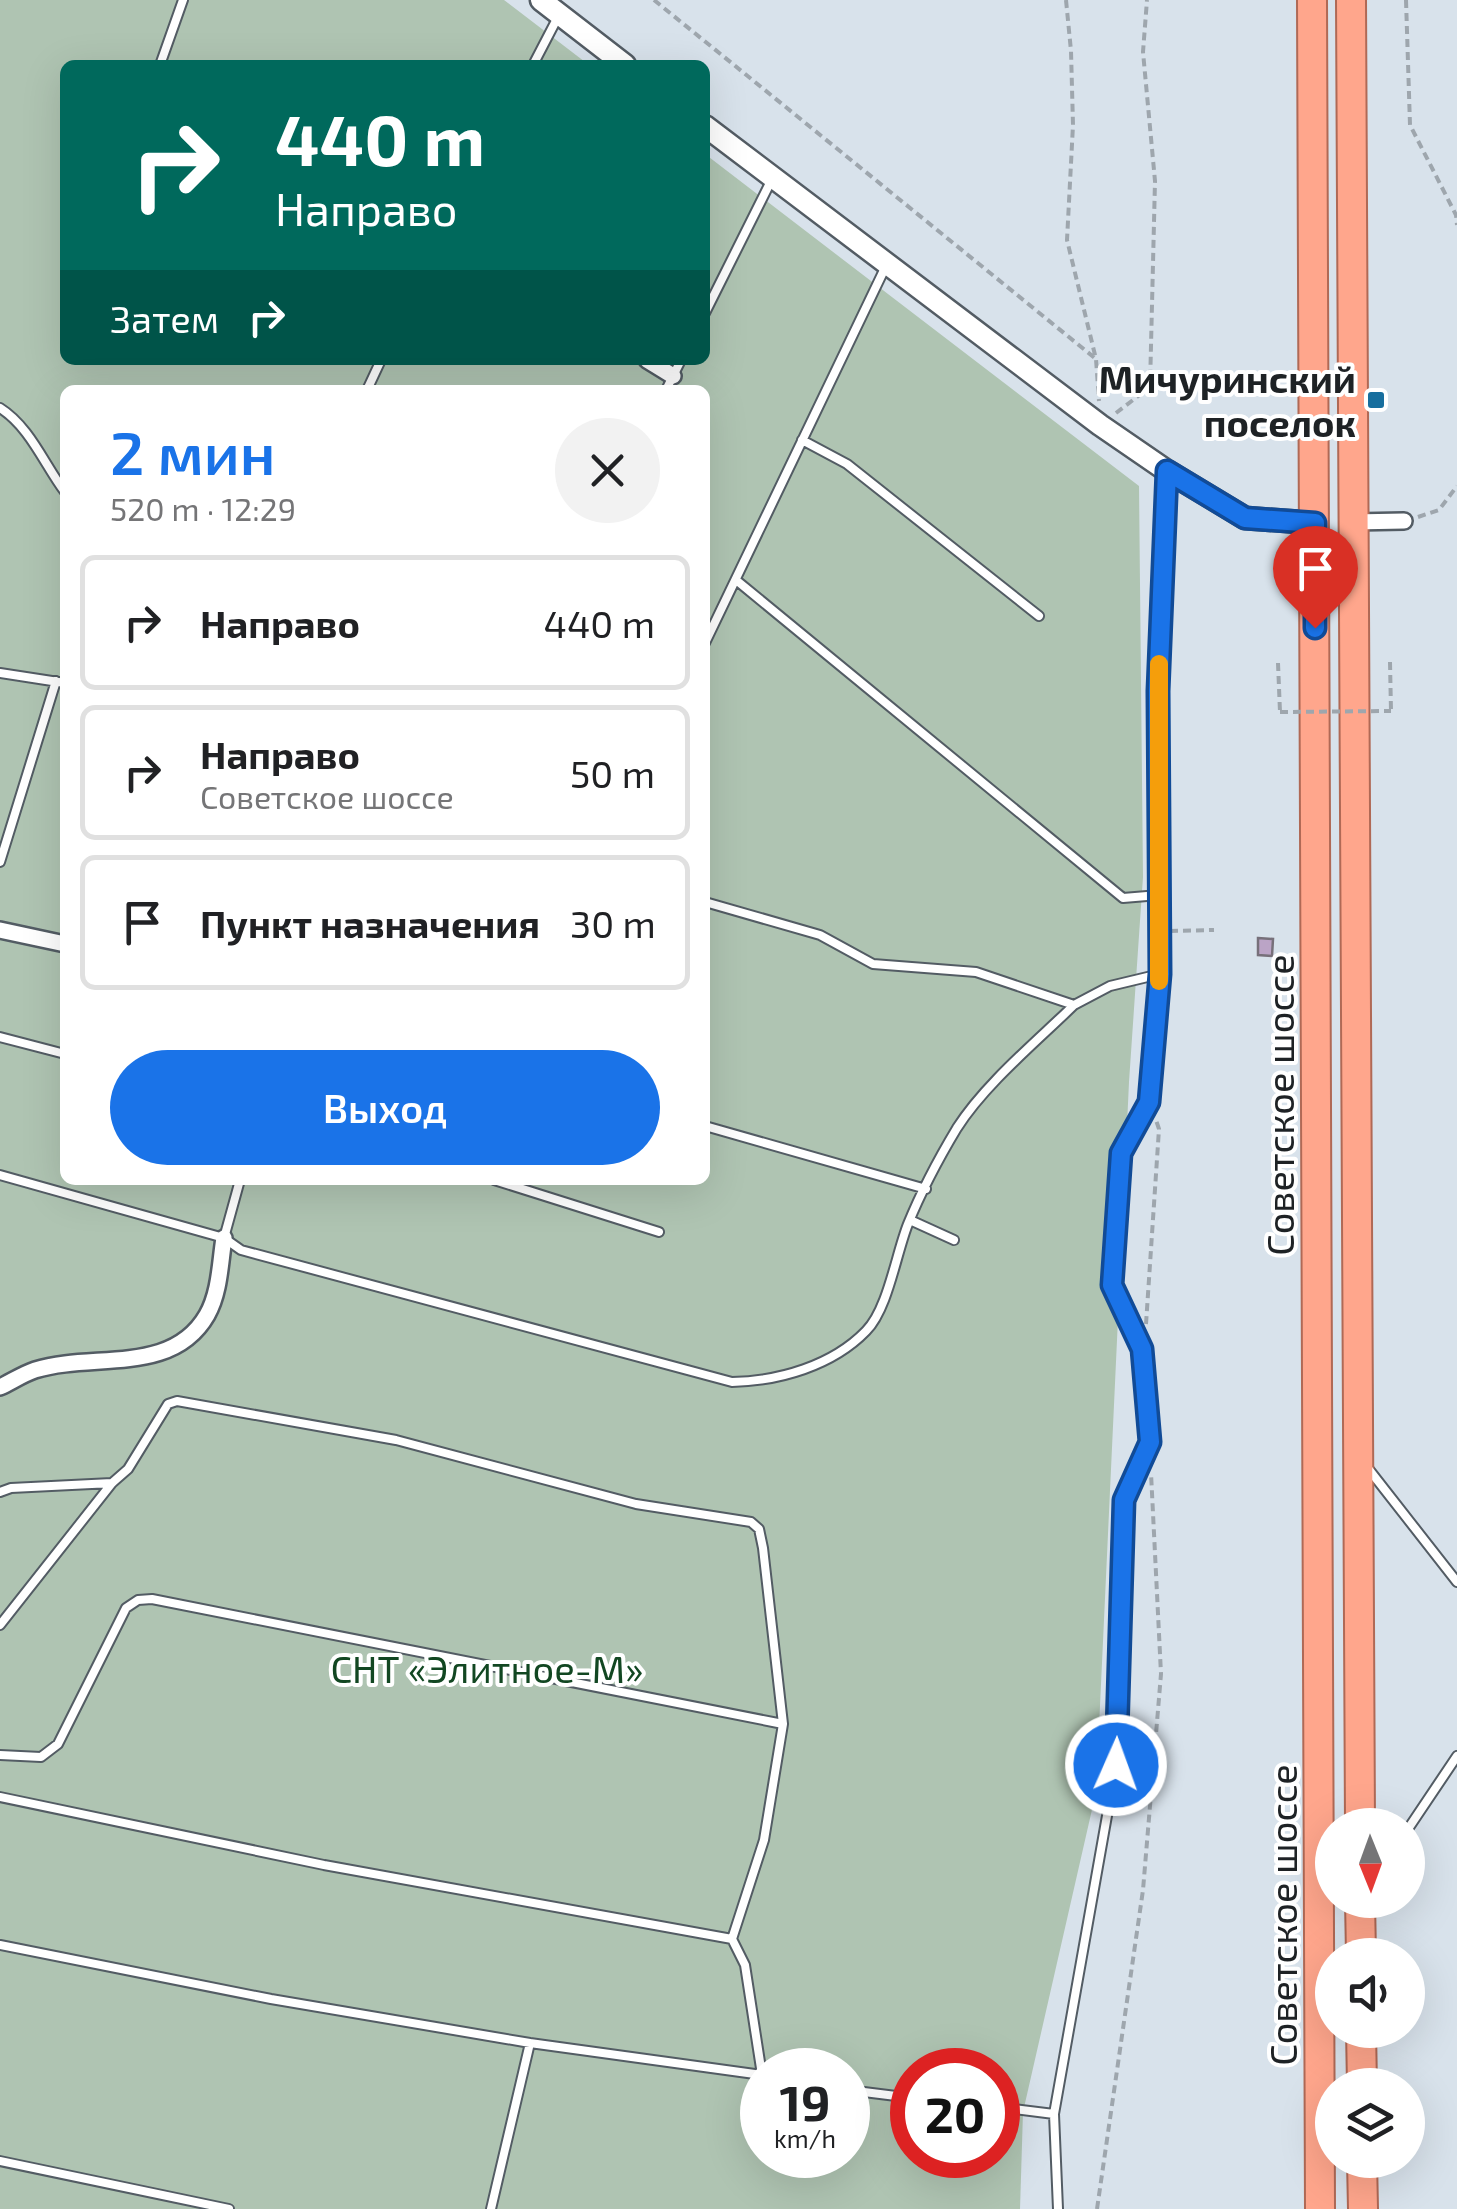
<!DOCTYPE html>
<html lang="ru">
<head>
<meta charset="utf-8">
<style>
	body { margin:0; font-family:"Exo 2",sans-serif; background:#f2f2f2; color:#202124; height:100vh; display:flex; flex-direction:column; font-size:38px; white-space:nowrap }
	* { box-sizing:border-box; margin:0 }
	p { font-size:32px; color:#757577 }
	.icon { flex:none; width:55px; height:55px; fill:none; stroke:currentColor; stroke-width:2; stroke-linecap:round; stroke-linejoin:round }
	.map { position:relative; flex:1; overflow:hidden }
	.side { position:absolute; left:60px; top:385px; width:650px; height:800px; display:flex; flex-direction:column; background:#fff; border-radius:15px; box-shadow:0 10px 40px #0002 }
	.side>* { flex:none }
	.banner { position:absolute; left:60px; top:60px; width:650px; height:305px; border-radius:15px; box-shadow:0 10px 40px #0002; background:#00695c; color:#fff; overflow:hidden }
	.needle { width:65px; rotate:179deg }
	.buttons { position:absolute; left:1315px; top:1808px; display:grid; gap:20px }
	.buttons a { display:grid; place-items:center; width:110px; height:110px; border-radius:50%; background:#fff; box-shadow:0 10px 40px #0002; font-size:50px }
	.speed { position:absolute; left:740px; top:2048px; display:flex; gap:20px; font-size:50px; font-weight:700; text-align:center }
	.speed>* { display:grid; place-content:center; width:130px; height:130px; border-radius:50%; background:#fff; box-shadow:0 10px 40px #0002; line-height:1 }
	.speed small { font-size:25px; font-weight:400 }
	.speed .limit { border:15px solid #d22; background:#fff; color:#111 }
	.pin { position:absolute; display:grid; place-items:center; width:85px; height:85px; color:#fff; margin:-102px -42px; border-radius:50% 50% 50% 0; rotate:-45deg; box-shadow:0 0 10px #0007 }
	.pin .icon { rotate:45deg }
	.me { position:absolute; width:110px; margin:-55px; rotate:2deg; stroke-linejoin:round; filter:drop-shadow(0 0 8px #0008) }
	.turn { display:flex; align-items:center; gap:35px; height:210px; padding:0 50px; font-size:45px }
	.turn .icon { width:130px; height:130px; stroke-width:2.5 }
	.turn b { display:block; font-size:70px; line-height:85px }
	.then { display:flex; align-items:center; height:95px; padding:0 50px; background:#0003; gap:20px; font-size:38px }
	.round { display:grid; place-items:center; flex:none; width:105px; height:105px; border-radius:52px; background:#f2f2f2 }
	.summary { display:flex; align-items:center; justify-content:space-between; height:170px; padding:0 50px }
	h1 { font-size:60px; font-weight:600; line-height:75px; color:#1a73e8 }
	.action { display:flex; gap:20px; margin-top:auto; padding:20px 50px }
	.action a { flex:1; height:115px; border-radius:60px; background:#1a73e8; color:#fff; font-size:40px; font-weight:600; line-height:115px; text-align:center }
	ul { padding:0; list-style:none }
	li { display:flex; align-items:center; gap:30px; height:135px; margin:0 20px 15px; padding:0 30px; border:5px solid #e0e0e0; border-radius:15px }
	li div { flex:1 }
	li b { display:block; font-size:38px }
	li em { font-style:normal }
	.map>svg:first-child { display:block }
	.green { fill:#afc4b2; fill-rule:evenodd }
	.building { fill:#bba4c6; stroke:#77707a; stroke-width:2.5 }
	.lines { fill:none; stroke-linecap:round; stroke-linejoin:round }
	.service-casing { stroke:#535c64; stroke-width:12 }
	.minor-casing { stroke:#535c64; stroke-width:20 }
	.tertiary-casing { stroke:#535c64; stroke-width:25 }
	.trunk-casing { stroke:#b06955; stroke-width:32 }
	.path { stroke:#9ea6ad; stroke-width:4; stroke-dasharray:8 5; stroke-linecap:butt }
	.service { stroke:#fff; stroke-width:8 }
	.minor { stroke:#fff; stroke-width:15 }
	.tertiary { stroke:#fff; stroke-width:20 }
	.trunk { stroke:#ffa68c; stroke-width:28 }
	.path-bridge { stroke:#9ea6ad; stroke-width:4; stroke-dasharray:8 5; stroke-linecap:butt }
	.route-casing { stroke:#114b97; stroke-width:25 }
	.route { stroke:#1a73e8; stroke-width:18 }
	.slow { stroke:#f59e0b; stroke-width:18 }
	.poi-dot { fill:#176e9e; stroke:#fff; stroke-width:4 }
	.labels { text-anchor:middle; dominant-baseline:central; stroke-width:8; stroke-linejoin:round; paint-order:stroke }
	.poi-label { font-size:38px; font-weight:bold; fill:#1e2225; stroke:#fff; text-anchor:end }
	.street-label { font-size:38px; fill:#1e2225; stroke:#fff }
	.park-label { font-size:38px; fill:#124722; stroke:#fff }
</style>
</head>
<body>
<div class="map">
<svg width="1457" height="2209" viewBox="0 0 1457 2209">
	<rect width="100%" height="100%" fill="#d8e2eb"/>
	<path class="green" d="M 0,0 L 504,0 L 589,65 L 65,65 L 65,360 L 705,360 L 705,154 L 1139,486 L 1143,877 L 1129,1082 L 1096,1792 L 1023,2112 L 1020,2209 L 0,2209 ZM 65,390 L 705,390 L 705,1180 L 65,1180 ZM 762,2070 L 848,2070 L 848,2155 L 762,2155 ZM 912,2070 L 998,2070 L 998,2155 L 912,2155 Z"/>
	<path class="building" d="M 1258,938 L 1273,939 L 1272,956 L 1258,955 Z"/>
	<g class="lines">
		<g class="service-casing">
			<path id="service" d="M 160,65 L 183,0
				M 533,65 L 559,15
				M 705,313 L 771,181
				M 367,390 L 381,360
				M 666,390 L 681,360
				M 0,408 C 30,427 44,464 65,492
				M 802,440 L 847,464 L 1039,616
				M 736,580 L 1123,898 L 1159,895
				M 705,643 L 885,268
				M 0,673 L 65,683
				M 0,862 L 56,681
				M 705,902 L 820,935 L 873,964 L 976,972 L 1074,1005 L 1110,986 L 1160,974
				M 0,1037 L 65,1054
				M 705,1126 L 926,1189
				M 0,1175 L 224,1238 L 241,1250 L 732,1382 C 779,1381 832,1366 866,1331 C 888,1309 896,1254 908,1224 C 921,1192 939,1158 957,1128 C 985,1084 1036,1042 1074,1005
				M 494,1180 L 659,1232
				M 910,1220 L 954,1240
				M 224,1238 L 240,1180
				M 1367,1467 L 1457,1582
				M 0,1492 L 11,1488 L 112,1483
				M 0,1625 L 112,1483 L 128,1469 L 168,1404 L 177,1401 L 396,1440 L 636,1504 L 751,1522 L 759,1529 L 763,1548 L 783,1724 L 764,1840 L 732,1939
				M 0,1755 L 41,1757 L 58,1744 L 126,1608 L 138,1600 L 152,1599 L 783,1724
				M 0,1797 L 324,1865 L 732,1939 L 745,1965 L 762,2075
				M 1408,1829 L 1457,1756
				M 0,1945 L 271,1999 L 530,2043 L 762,2075
				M 848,2090 L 912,2098
				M 998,2107 L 1054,2114
				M 0,2161 L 229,2209
				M 491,2209 L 530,2043
				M 1058,2209 L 1054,2114 L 1116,1765 L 1124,1501 L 1150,1441 L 1142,1349 L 1112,1285 L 1121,1153 L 1149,1102 L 1160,974 L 1158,691 L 1167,475"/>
		</g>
		<g class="minor-casing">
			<path id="minor" d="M 647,360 L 673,376
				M 1353,522 L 1404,521
				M 0,930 L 65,944
				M 0,1387 C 11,1382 23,1374 35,1370 C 93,1352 172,1376 207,1315 C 220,1292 220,1263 224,1238"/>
		</g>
		<g class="tertiary-casing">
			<path id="tertiary" d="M 541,0 L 625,65
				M 705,126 L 1100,425 L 1167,471 L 1245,518 L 1315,523"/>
		</g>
		<g class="trunk-casing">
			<path id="trunk" d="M 1312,0 L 1320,2209
				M 1351,0 L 1360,1825
				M 1360,1900 L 1361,1955
				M 1361,2030 L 1362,2085
				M 1362,2160 L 1363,2209"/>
		</g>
		<path class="path" d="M 654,0 L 1096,359
			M 1066,0 L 1071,51 L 1073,125 L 1067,240 L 1096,359 L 1099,401
			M 1406,0 L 1410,125 L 1456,215 L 1457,225
			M 1116,413 L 1150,387 L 1155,181 L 1143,52 L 1147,0
			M 1418,517 L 1439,510 L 1457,486
			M 1390,662 L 1391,711
			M 1278,663 L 1280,712
			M 1170,931 L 1214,930
			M 1146,1324 L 1159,1129 L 1156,1120
			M 1097,2209 L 1143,1890 L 1161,1674 L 1151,1473"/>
		<use href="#service" class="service"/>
		<use href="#minor" class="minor"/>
		<use href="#tertiary" class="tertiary"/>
		<use href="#trunk" class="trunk"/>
		<path class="path-bridge" d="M 1280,712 L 1391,711"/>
	</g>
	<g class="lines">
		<g class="route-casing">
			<path id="route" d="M 1116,1765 L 1124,1500 L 1150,1442 L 1142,1349 L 1112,1285 L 1121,1153 L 1149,1102 L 1160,974 L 1158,691 L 1167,471 L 1245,518 L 1315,523 L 1315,628"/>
		</g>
		<use href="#route" class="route"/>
		<path class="slow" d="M 1159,981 L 1159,664"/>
	</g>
	<rect class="poi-dot" x="1366" y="390" width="20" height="20" rx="5"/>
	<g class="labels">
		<g class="poi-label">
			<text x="1356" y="378">Мичуринский<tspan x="1356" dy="44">поселок</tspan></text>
		</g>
		<g class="street-label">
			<text transform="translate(1279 1105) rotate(-90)">Советское шоссе</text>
			<text transform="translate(1282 1915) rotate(-90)">Советское шоссе</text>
		</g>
		<g class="park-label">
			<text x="487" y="1668">СНТ «Элитное-М»</text>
		</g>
	</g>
</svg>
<div class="buttons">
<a><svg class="needle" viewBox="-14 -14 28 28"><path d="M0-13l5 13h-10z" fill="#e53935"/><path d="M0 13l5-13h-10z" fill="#757577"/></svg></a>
<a><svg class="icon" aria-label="sound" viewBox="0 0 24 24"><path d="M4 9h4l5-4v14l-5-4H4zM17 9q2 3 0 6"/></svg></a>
<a><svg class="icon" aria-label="layers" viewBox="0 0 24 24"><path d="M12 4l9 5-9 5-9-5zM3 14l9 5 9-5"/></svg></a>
</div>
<div class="speed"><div>19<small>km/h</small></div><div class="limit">20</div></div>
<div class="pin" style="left:1315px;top:628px;background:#d93025"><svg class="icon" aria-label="arrive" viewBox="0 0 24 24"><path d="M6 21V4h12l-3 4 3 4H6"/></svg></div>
<svg class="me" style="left:1116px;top:1765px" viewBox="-20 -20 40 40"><circle r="17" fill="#1a73e8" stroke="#fff" stroke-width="3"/><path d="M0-11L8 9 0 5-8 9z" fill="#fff"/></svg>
<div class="banner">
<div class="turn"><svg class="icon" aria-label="right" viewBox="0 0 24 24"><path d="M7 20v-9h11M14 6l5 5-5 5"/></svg><div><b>440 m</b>Направо</div></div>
<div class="then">Затем<svg class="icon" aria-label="right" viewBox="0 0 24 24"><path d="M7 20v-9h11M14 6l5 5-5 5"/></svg></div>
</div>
<section class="side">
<div class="summary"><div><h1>2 мин</h1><p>520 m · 12:29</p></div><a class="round"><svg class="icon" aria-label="close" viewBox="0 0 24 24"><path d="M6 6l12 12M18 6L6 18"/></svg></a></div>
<ul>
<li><svg class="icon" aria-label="right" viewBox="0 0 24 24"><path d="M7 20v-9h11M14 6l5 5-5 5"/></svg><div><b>Направо</b></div><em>440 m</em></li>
<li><svg class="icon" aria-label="right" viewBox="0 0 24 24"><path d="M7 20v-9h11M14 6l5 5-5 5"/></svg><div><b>Направо</b><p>Советское шоссе</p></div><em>50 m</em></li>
<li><svg class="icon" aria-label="arrive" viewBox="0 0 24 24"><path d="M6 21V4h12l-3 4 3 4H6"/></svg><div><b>Пункт назначения</b></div><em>30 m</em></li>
</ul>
<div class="action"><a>Выход</a></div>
</section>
</div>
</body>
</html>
